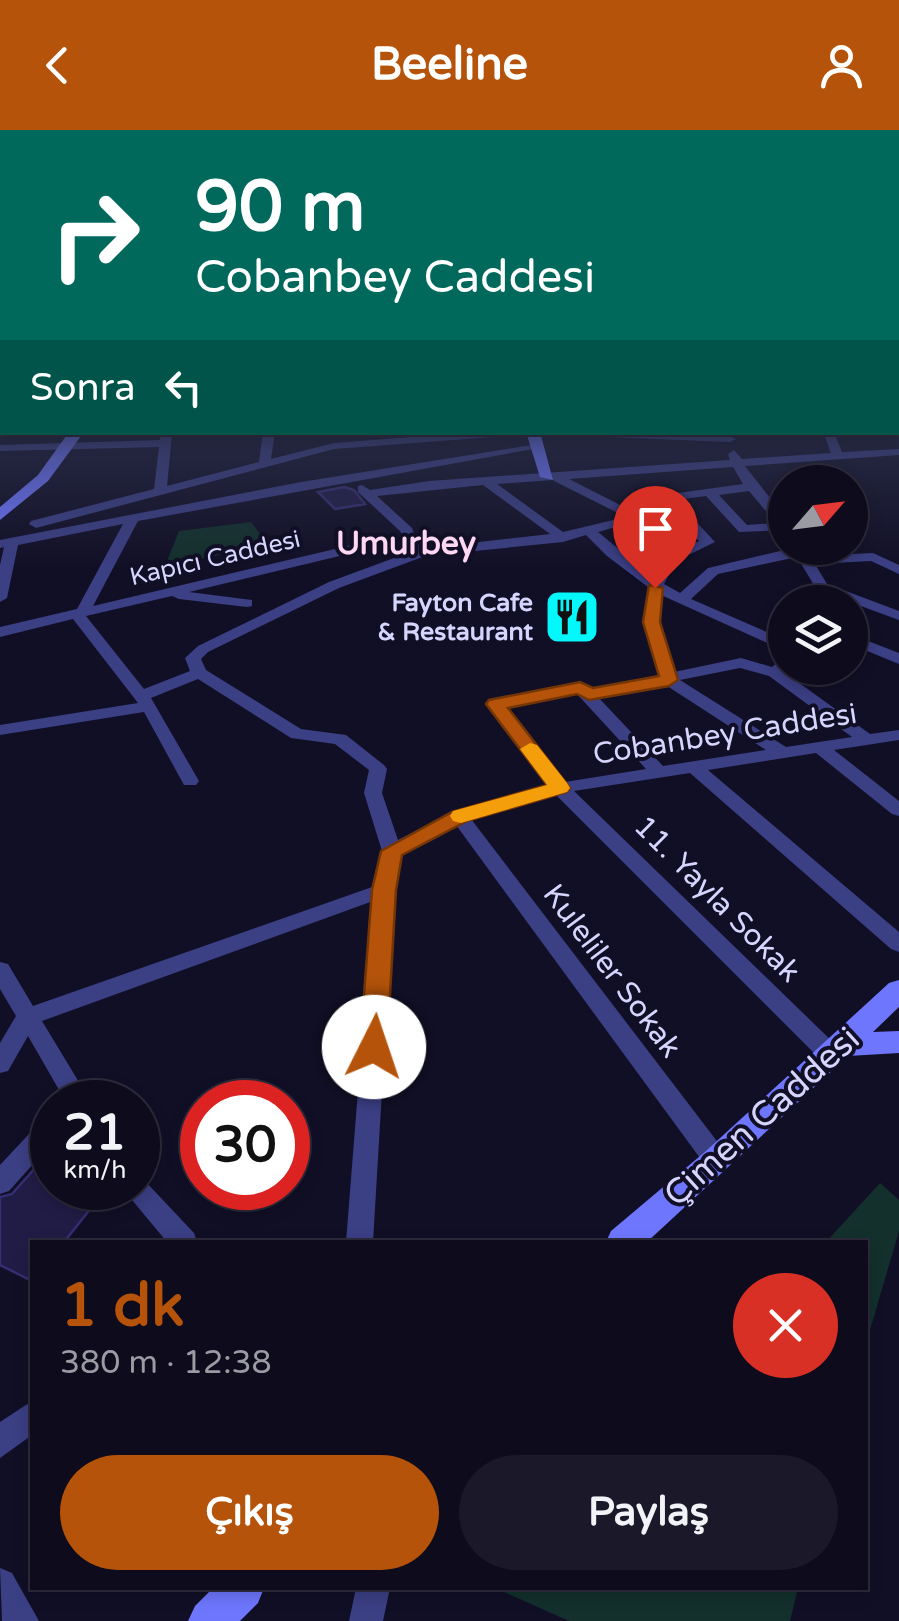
<!DOCTYPE html>
<html lang="tr">
<head>
<meta charset="utf-8">
<style>
	body { margin:0; font-family:"Varela Round",sans-serif; background:#1b1929; color:#f1f3f6; height:100vh; display:flex; flex-direction:column; font-size:38px; white-space:nowrap }
	* { box-sizing:border-box; margin:0 }
	p { font-size:32px; color:#9a9ba3 }
	.icon { flex:none; width:55px; height:55px; fill:none; stroke:currentColor; stroke-width:2; stroke-linecap:round; stroke-linejoin:round }
	.map { position:relative; flex:1; overflow:hidden }
	.details { position:absolute; left:30px; top:1110px; width:838px; height:350px; display:flex; flex-direction:column; background:#0d0b1c; border-radius:0px; box-shadow:0 5px 15px #0003,0 0 0 2px #2d2b3b }
	.details>* { flex:none }
	.banner { position:absolute; left:0px; top:0px; width:900px; height:305px; box-shadow:0 5px 15px #0003,0 0 0 2px #2d2b3b; background:#00695c; color:#fff; overflow:hidden }
	.needle { width:65px; rotate:62deg }
	.tools { position:absolute; left:768px; top:335px; display:grid; gap:20px }
	.tools a { display:grid; place-items:center; width:100px; height:100px; border-radius:50%; background:#0d0b1c; box-shadow:0 5px 15px #0003,0 0 0 2px #2d2b3b; font-size:50px }
	.speed { position:absolute; left:30px; top:950px; display:flex; gap:20px; font-size:50px; font-weight:700; text-align:center }
	.speed>* { display:grid; place-content:center; width:130px; height:130px; border-radius:50%; background:#0d0b1c; box-shadow:0 5px 15px #0003,0 0 0 2px #2d2b3b; line-height:1 }
	.speed small { font-size:25px; font-weight:400 }
	.speed .limit { border:15px solid #d22; background:#fff; color:#111 }
	.pin { position:absolute; display:grid; place-items:center; width:85px; height:85px; color:#fff; margin:-102px -42px; border-radius:50% 50% 50% 0; rotate:-45deg; box-shadow:0 0 10px #0007 }
	.pin .icon { rotate:45deg }
	.me { position:absolute; width:110px; margin:-55px; rotate:4deg; stroke-linejoin:round; filter:drop-shadow(0 0 8px #0008) }
	.turn { display:flex; align-items:center; gap:35px; height:210px; padding:0 30px; font-size:45px }
	.turn .icon { width:130px; height:130px; stroke-width:2.5 }
	.turn b { display:block; font-size:70px; line-height:85px }
	.then { display:flex; align-items:center; height:95px; padding:0 30px; background:#0003; gap:20px; font-size:38px }
	.round { display:grid; place-items:center; flex:none; width:105px; height:105px; border-radius:52px; background:#1b1929 }
	.overview { display:flex; align-items:center; justify-content:space-between; height:170px; padding:0 30px }
	h1 { font-size:60px; font-weight:700; line-height:75px; color:#b45309 }
	.action { display:flex; gap:20px; margin-top:auto; padding:20px 30px }
	.action a { flex:1; height:115px; border-radius:60px; background:#b45309; color:#fff; font-size:40px; font-weight:700; line-height:115px; text-align:center }
	.action a+a { background:#1b1929; color:#f1f3f6 }
	header { display:flex; justify-content:space-between; align-items:center; height:130px; padding:0 30px; background:#b45309; color:#fff; font-size:45px; font-weight:700 }
	.map>svg:first-child { display:block }
	.green { fill:#13302c }
	.building { fill:#211c46; stroke:#362e72; stroke-width:2.5 }
	.lines { fill:none; stroke-linecap:round; stroke-linejoin:round }
	.minor { fill:#3b3f84; fill-rule:evenodd }
	.secondary { fill:#6e76fd; fill-rule:evenodd }
	.route { fill:#b45309; stroke:#753606; stroke-width:2.5 }
	.slow { fill:#f59e0b }
	.labels { text-anchor:middle; dominant-baseline:central; stroke-width:8; stroke-linejoin:round; paint-order:stroke }
	.far-street-label { font-size:25px; fill:#d6d5fe; stroke:#110f26 }
	.far-poi-label { font-size:25px; font-weight:bold; fill:#d6d5fe; stroke:#110f26; text-anchor:end }
	.street-label { font-size:30px; fill:#d6d5fe; stroke:#110f26 }
	.far-district-label { font-size:32px; font-weight:bold; fill:#fed7f3; stroke:#110f26 }
	.near-street-label { font-size:35px; fill:#d6d5fe; stroke:#110f26 }
</style>
</head>
<body>
<header><svg class="icon" aria-label="back" viewBox="0 0 24 24"><path d="M15 5l-7 7 7 7"/></svg>Beeline<svg class="icon" aria-label="person" viewBox="0 0 24 24"><circle cx="12" cy="8" r="4"/><path d="M4 21q1-7 8-7t8 7"/></svg></header>
<div class="map">
<svg width="899" height="1491" viewBox="0 0 899 1491">
	<rect width="100%" height="100%" fill="#110f26"/>
	<path class="green" d="M 251,392 L 268,415 L 165,436 L 179,401 Z
		M 880,1053 L 899,1070 L 899,1101 L 865,1217 L 865,1112 L 826,1112 Z
		M 495,1458 L 494,1458 L 798,1458 L 790,1491 L 569,1491 Z"/>
	<path class="building" d="M 344,357 L 354,360 L 365,374 L 335,379 L 318,362 Z
		M 45,1027 L 52,1030 L 52,1058 L 107,1058 L 64,1112 L 32,1112 L 32,1151 L 0,1135 L 0,1067 L 12,1064 Z"/>
	<g class="lines">
		<path class="minor" d="M 898,245 L 899,245 L 899,251 L 898,251 Z
			M 0,274 L 2,274 L 2,280 L 0,280 Z
			M 898,295 L 899,295 L 899,303 L 896,302 Z
			M 161,302 L 172,304 L 167,356 L 259,332 L 263,302 L 275,302 L 271,329 L 334,313 L 475,302 L 730,306 L 736,309 L 730,312 L 534,304 L 334,319 L 36,398 L 29,394 L 31,391 L 154,359 L 159,317 L 0,321 L 0,315 L 160,310 Z
			M 823,302 L 834,302 L 842,322 L 899,319 L 899,325 L 745,336 L 785,387 L 785,400 L 739,402 L 706,366 L 676,370 L 715,412 L 676,431 L 664,454 L 680,463 L 708,438 L 793,418 L 805,418 L 810,426 L 873,423 L 899,435 L 899,444 L 871,431 L 815,434 L 827,454 L 899,481 L 899,490 L 817,460 L 797,427 L 718,444 L 691,469 L 785,510 L 785,521 L 661,465 L 658,492 L 674,542 L 741,528 L 772,537 L 785,526 L 785,538 L 788,538 L 784,542 L 870,604 L 899,600 L 899,610 L 834,620 L 899,671 L 899,686 L 892,684 L 816,623 L 708,640 L 899,802 L 899,822 L 891,819 L 690,643 L 574,661 L 838,917 L 842,924 L 838,931 L 830,933 L 822,931 L 556,665 L 471,689 L 726,1023 L 730,1031 L 726,1039 L 717,1042 L 708,1039 L 456,695 L 401,724 L 394,760 L 373,1112 L 346,1112 L 373,771 L 42,891 L 91,972 L 66,972 L 28,906 L 8,941 L 0,943 L 0,913 L 16,886 L 0,859 L 0,832 L 8,834 L 33,876 L 375,756 L 382,721 L 364,663 L 369,640 L 335,614 L 291,608 L 198,549 L 151,568 L 199,651 L 196,655 L 184,655 L 144,582 L 0,605 L 0,595 L 138,573 L 73,489 L 0,507 L 0,497 L 77,479 L 123,394 L 18,415 L 7,468 L 0,472 L 0,435 L 4,417 L 0,418 L 0,410 L 301,352 L 538,314 L 544,317 L 138,391 L 93,476 L 352,415 L 403,411 L 401,402 L 358,362 L 358,356 L 362,355 L 370,360 L 429,351 L 730,330 L 728,324 L 734,320 L 742,329 L 831,323 ZM 733,337 L 743,354 L 663,365 L 661,368 L 666,374 L 638,384 L 569,349 ZM 553,350 L 554,351 L 626,387 L 563,402 L 497,354 ZM 483,355 L 550,404 L 426,418 L 417,412 L 412,398 L 377,366 ZM 749,361 L 776,393 L 747,395 L 719,365 ZM 672,381 L 699,411 L 666,425 L 654,448 L 598,402 ZM 586,405 L 607,426 L 648,457 L 644,492 L 659,545 L 591,559 L 580,552 L 490,570 L 488,574 L 549,655 L 452,682 L 398,710 L 382,663 L 387,639 L 384,635 L 346,605 L 301,599 L 206,540 L 201,529 L 208,522 L 339,458 L 425,426 L 563,412 ZM 408,418 L 413,421 L 329,452 L 198,516 L 185,528 L 190,541 L 144,559 L 86,486 L 172,466 L 179,469 L 247,477 L 252,476 L 252,470 L 189,462 L 352,423 ZM 740,538 L 769,546 L 852,607 L 786,617 L 680,550 ZM 664,554 L 766,620 L 663,636 L 598,567 ZM 576,563 L 646,639 L 565,652 L 507,577 Z
			M 850,504 L 899,523 L 899,534 L 850,514 Z
			M 52,986 L 52,1013 L 9,1061 L 0,1064 L 0,1035 L 43,989 Z
			M 138,1047 L 144,1050 L 194,1103 L 197,1112 L 167,1112 L 122,1058 L 138,1058 Z
			M 32,1271 L 32,1305 L 0,1328 L 0,1292 Z
			M 0,1438 L 12,1443 L 39,1491 L 2,1491 Z
			M 356,1458 L 390,1458 L 383,1491 L 349,1491 Z"/>
		<path class="secondary" d="M 898,260 L 899,260 L 899,268 L 898,268 Z
			M 69,302 L 84,302 L 48,351 L 0,390 L 0,377 L 38,345 Z
			M 526,302 L 540,302 L 553,350 L 540,347 Z
			M 899,850 L 899,877 L 873,902 L 899,901 L 899,923 L 848,926 L 647,1112 L 606,1112 L 611,1101 L 706,1021 L 889,853 Z
			M 213,1458 L 264,1458 L 258,1473 L 240,1491 L 188,1491 L 195,1476 Z"/>
	</g>
	<linearGradient id="sky" x2="0" y2="1"><stop stop-color="#090815"/><stop offset="0.53" stop-color="#323752"/><stop offset="1" stop-color="#323752" stop-opacity="0"/></linearGradient>
	<rect width="899" height="440" fill="url(#sky)"/>
	<path class="route" d="M 649,455 L 663,458 L 660,492 L 678,550 L 669,556 L 589,570 L 577,564 L 508,578 L 570,658 L 567,662 L 467,691 L 402,725 L 396,760 L 387,917 L 383,924 L 374,927 L 364,924 L 360,917 L 372,760 L 381,721 L 452,682 L 547,655 L 486,574 L 489,570 L 580,552 L 593,558 L 659,546 L 643,492 Z"/>
	<path class="slow" d="M 530,613 L 537,615 L 567,653 L 570,658 L 567,662 L 461,693 L 453,691 L 450,686 L 453,681 L 547,655 L 520,619 Z"/>
	<defs>
		<g id="restaurant-square" transform="scale(2.875)"><rect x="-9" y="-9" width="18" height="18" rx="4" fill="#04f7fb" stroke="#110f26"/><path d="M-5-6h1v4h1v-4h1v4h1v-4h1v5L-1.5 .5V6h-2V.5L-5-1ZM5-6V6H3V1.5H1.5Q1.5-4 5-6Z" fill="#111"/></g>
	</defs>
	<g fill-rule="evenodd">
		<use href="#restaurant-square" x="572" y="487"/>
	</g>
	<g class="labels">
		<g class="far-street-label">
			<text transform="translate(215 428) rotate(-13)">Kapıcı Caddesi</text>
		</g>
		<g class="far-poi-label">
			<text x="533" y="473">Fayton Cafe<tspan x="533" dy="29">&amp; Restaurant</tspan></text>
		</g>
		<g class="street-label">
			<text transform="translate(725 604) rotate(-9)">Cobanbey Caddesi</text>
			<text transform="translate(717 769) rotate(45)">11. Yayla Sokak</text>
			<text transform="translate(612 841) rotate(53)">Kuleliler Sokak</text>
		</g>
		<g class="far-district-label">
			<text x="406" y="414">Umurbey</text>
		</g>
		<g class="near-street-label">
			<text transform="translate(762 987) rotate(-42)">Çimen Caddesi</text>
		</g>
	</g>
</svg>
<div class="tools">
<a><svg class="needle" viewBox="-14 -14 28 28"><path d="M0-13l5 13h-10z" fill="#e53935"/><path d="M0 13l5-13h-10z" fill="#9a9ba3"/></svg></a>
<a><svg class="icon" aria-label="layers" viewBox="0 0 24 24"><path d="M12 4l9 5-9 5-9-5zM3 14l9 5 9-5"/></svg></a>
</div>
<div class="speed"><div>21<small>km/h</small></div><div class="limit">30</div></div>
<div class="pin" style="left:655px;top:458px;background:#d93025"><svg class="icon" aria-label="arrive" viewBox="0 0 24 24"><path d="M6 21V4h12l-3 4 3 4H6"/></svg></div>
<svg class="me" style="left:374px;top:917px" viewBox="-20 -20 40 40"><circle r="19" fill="#fff"/><path d="M0-13L10 11 0 6-10 11z" fill="#b45309"/></svg>
<div class="banner">
<div class="turn"><svg class="icon" aria-label="right" viewBox="0 0 24 24"><path d="M7 20v-9h11M14 6l5 5-5 5"/></svg><div><b>90 m</b>Cobanbey Caddesi</div></div>
<div class="then">Sonra<svg class="icon" aria-label="left" viewBox="0 0 24 24"><path d="M17 20v-9H6M10 6l-5 5 5 5"/></svg></div>
</div>
<section class="details">
<div class="overview"><div><h1>1 dk</h1><p>380 m · 12:38</p></div><a class="round" style="background:#d93025;color:#fff"><svg class="icon" aria-label="close" viewBox="0 0 24 24"><path d="M6 6l12 12M18 6L6 18"/></svg></a></div>
<div class="action"><a>Çıkış</a><a>Paylaş</a></div>
</section>
</div>
</body>
</html>
